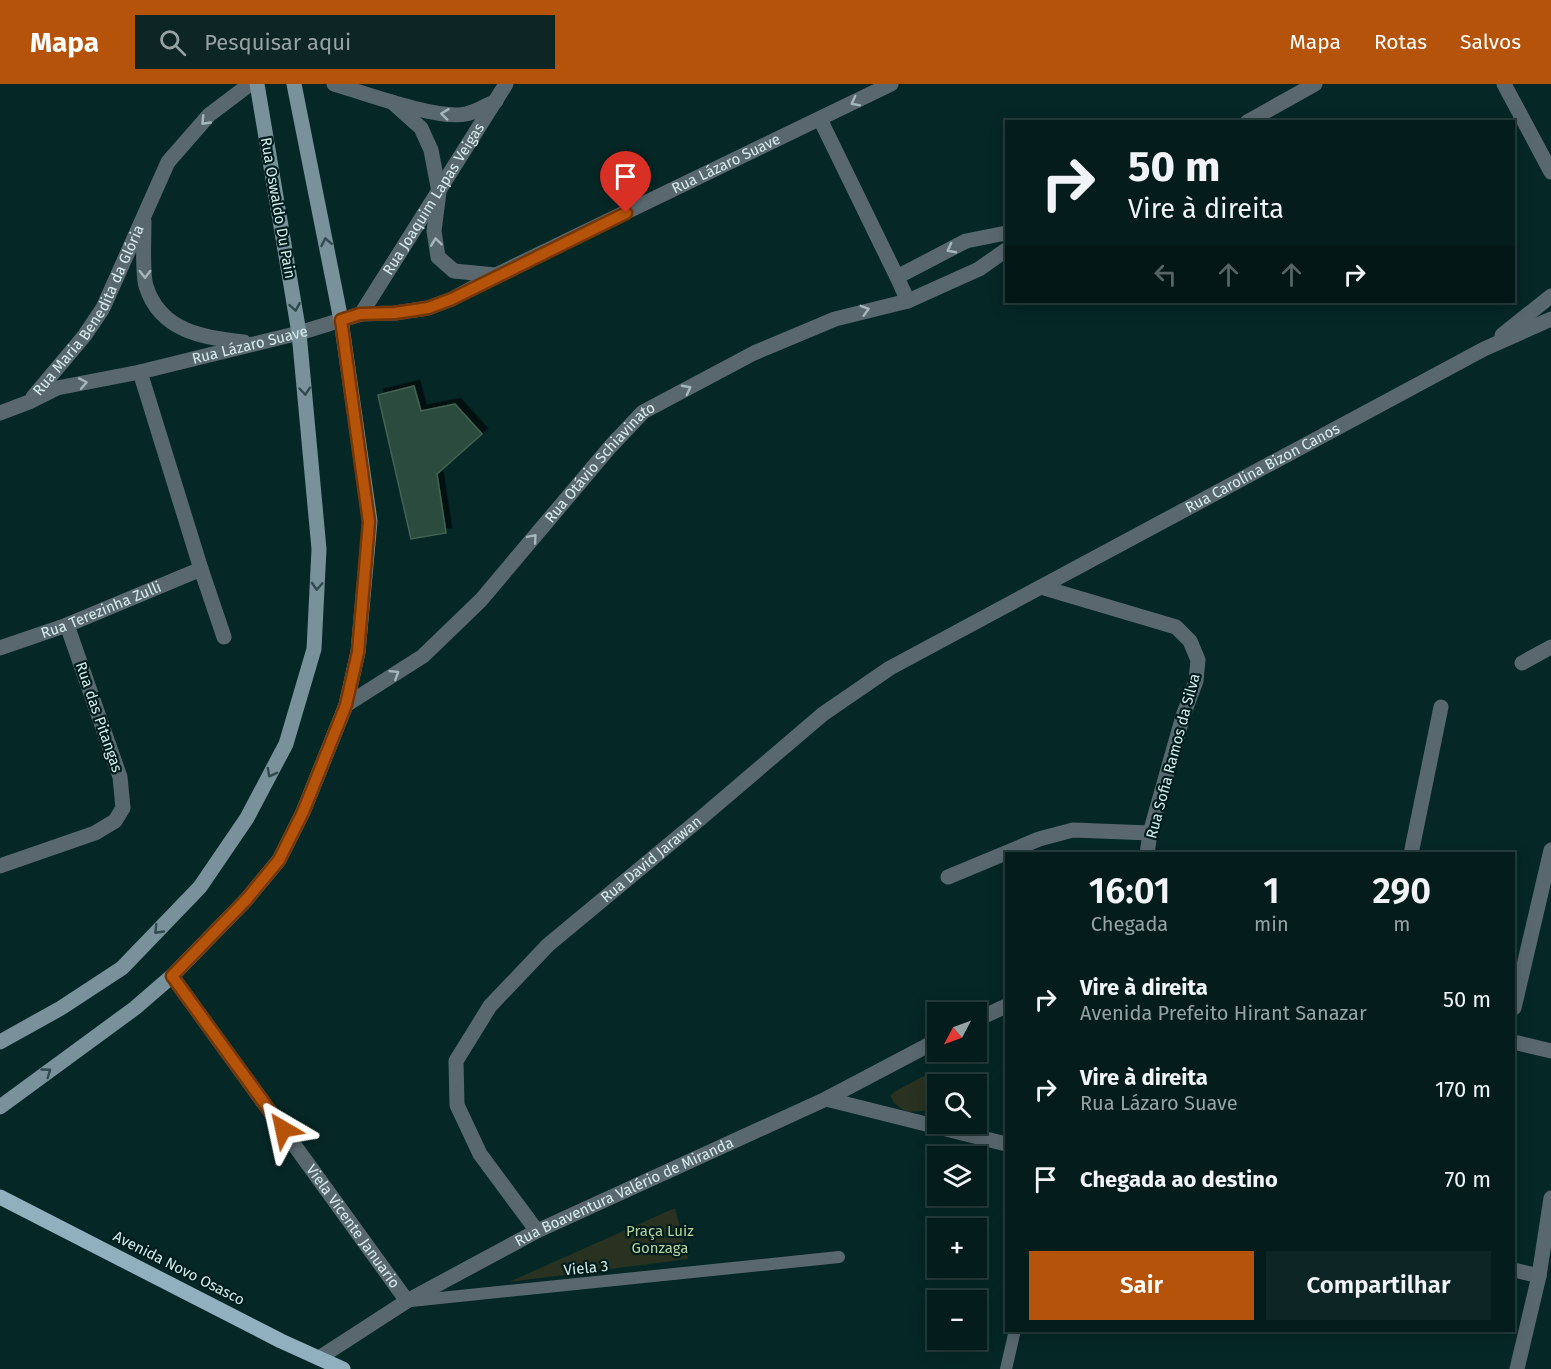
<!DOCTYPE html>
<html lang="pt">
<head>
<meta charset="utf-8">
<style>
	body { margin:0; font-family:"Fira Sans",sans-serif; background:#0d2625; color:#f1f3f6; height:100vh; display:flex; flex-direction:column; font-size:22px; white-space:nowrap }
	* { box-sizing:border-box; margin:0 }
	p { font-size:20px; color:#97a2a3 }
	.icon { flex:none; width:33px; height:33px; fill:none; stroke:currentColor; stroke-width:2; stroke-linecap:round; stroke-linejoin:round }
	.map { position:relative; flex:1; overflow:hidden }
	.sheet { position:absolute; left:1005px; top:768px; width:510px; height:480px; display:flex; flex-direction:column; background:#041d1c; border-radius:0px; box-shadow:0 3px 15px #0003,0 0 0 2px #253b3b }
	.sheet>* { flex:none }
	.hud { position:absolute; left:1005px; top:36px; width:510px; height:183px; border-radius:0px; box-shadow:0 3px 15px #0003,0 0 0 2px #253b3b; background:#041d1c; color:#f1f3f6; overflow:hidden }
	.needle { width:39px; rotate:229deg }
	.controls { position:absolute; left:927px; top:918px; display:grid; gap:12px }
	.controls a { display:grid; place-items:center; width:60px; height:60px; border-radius:0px; background:#041d1c; box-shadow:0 3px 15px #0003,0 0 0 2px #253b3b; font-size:30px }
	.pin { position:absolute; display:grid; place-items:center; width:51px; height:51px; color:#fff; margin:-62px -26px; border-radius:50% 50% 50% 0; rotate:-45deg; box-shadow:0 0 6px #0007 }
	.pin .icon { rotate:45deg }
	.me { position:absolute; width:66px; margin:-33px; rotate:324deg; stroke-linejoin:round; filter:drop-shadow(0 0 4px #0008) }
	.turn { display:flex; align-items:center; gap:21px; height:126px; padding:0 24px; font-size:27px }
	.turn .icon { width:78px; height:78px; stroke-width:2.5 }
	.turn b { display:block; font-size:42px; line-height:51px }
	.lanes { display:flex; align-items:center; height:57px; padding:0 24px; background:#0003; justify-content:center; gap:30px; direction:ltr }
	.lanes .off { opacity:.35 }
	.eta { display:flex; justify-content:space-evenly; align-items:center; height:102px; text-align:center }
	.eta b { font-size:36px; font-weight:600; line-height:42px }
	.primary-button { display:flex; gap:12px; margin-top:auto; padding:12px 24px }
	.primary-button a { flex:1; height:69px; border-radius:0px; background:#b45309; color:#fff; font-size:24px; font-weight:600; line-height:69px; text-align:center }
	.primary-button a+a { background:#0d2625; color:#f1f3f6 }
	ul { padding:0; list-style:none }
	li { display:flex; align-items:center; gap:18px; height:90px; padding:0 24px }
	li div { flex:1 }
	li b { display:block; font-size:22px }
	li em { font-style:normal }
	header { display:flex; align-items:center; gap:36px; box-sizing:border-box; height:84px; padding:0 30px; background:#b45309; color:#fff }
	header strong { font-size:28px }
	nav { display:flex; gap:33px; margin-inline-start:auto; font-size:21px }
	.search { width:420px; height:54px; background:#0d2625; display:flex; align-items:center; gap:15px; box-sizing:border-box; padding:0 21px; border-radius:0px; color:#97a2a3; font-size:22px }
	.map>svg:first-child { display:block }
	.green { fill:#293220 }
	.building { fill:#2b4b3c; stroke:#426352; stroke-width:1.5; filter:url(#shadow) }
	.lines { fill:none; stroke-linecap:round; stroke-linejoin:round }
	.service { stroke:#59686f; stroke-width:12 }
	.minor { stroke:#59686f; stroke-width:15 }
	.tertiary { stroke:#59686f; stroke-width:15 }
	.secondary { stroke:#78919b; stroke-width:15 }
	.primary { stroke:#90b0be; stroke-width:15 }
	.oneway { stroke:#a4b7b9 }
	.oneway2 { stroke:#304b4f }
	.route-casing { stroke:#753606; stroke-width:15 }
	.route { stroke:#b45309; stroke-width:10 }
	.labels { text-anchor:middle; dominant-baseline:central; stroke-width:4.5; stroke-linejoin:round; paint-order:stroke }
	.street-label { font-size:15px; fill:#d6eceb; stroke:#001d1d }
	.park-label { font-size:15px; fill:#b7d39e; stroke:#001d1d }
</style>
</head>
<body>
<header>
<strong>Mapa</strong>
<div class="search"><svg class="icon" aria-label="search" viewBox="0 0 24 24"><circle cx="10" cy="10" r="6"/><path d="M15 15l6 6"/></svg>Pesquisar aqui</div>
<nav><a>Mapa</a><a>Rotas</a><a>Salvos</a></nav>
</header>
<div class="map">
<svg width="1551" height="1285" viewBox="0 0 1551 1285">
	<defs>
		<filter id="shadow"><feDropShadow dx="5.5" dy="-5.5" stdDeviation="0" flood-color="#0009"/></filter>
	</defs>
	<rect width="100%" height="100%" fill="#052726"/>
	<path class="green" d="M 931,988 L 937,1008 L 937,1026 L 906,1028 L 894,1019 L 890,1012 L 894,1008 Z
		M 675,1124 L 688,1175 L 509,1198 Z"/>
	<path class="building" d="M 414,302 L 421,327 L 455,320 L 482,350 L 437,390 L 446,449 L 411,455 L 378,311 Z"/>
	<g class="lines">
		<path class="service" d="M 411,1217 L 839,1173
			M 1006,1285 L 1015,1246"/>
		<g class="minor">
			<path d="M 334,0 C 364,9 437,36 466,30 C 476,28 487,21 496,17"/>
			<path d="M 1504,0 L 1551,88"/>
			<path d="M 392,18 L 421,44 L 431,66 L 439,108 L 434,147 L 438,173 L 454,187 L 495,191"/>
			<path d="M 820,35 L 897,193"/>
			<path d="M 144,137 C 144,154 142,188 146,202 C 160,247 203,254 244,258"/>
			<path id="s1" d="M 361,230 L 506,0"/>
			<path d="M 1502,251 L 1551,212"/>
			<path d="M 140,288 L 201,485 L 224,553"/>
			<path id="s2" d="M 33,313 L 85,251 L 103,224 L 168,78 L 209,31 L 250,0"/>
			<path id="s3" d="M 0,329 L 29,318 L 57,304 L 140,288 L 299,249 L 361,230 L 395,229 L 428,224 L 452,215 L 496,191 L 891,0"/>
			<path d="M 1041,503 L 1176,543 L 1190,557 L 1198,576 L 1196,597 L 1183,632 L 1150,749 L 1147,770"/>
			<path id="s4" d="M 0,564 L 67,541 L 201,485"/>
			<path d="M 1522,579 L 1551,563"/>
			<path d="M 1411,770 L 1441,623"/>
			<path d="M 0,782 L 95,749 L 115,737 L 123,724 L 120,693 L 67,541"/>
			<path d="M 948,793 L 1039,755 L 1073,746 L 1150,749"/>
			<path id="s5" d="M 172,892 L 407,1217"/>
			<path d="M 1514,924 L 1551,766"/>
			<path d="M 976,936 L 1006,922"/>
			<path d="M 1514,958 L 1551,967"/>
			<path d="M 826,1015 L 1006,1060"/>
			<path id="s6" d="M 537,1147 L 480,1070 L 457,1021 L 456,977 L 490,922 L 548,861 L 701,734 L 823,630 L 890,584 L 1484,265 L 1551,235"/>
			<path d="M 1514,1186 L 1539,1192"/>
			<path id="s7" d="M 319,1274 L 407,1217 L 537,1147 L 826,1015 L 938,956"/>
			<path d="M 1517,1285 L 1539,1192 L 1551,1114"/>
		</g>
		<g class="tertiary">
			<path d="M 1247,38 L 1315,0"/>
			<path d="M 908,217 L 897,193 L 966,157 L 1006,149"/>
			<path id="s8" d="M 346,621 L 423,572 L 481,516 L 610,363 L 643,328 L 754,269 L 835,235 L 908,217 L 979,185 L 1006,166"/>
		</g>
		<path class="secondary" d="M 0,958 L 61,924 L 122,884 L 200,803 L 247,734 L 286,660 L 314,565 L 319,465 L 299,249 L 257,0
			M 0,1023 L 135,924 L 172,892 L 246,816 L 279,776 L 303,728 L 346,621 L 358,568 L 370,437 L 341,236 L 294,0"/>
		<path class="primary" d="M 0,1113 L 281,1257 L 343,1285"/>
	</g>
	<defs><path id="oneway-chevron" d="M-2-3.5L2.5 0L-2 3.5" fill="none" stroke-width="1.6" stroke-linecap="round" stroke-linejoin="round" transform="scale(1.5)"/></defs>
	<g class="oneway">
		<use href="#oneway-chevron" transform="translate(855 18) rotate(153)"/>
		<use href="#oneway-chevron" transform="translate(445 30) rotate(-173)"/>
		<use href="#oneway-chevron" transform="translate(205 37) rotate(134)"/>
		<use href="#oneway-chevron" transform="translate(436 158) rotate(-97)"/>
		<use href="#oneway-chevron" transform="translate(951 165) rotate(152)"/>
		<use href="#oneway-chevron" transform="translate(145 190) rotate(89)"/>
		<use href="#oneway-chevron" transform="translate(865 226) rotate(-16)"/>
		<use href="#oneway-chevron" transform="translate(83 299) rotate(-11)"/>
		<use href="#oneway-chevron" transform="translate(687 305) rotate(-28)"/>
		<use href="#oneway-chevron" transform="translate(533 454) rotate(-50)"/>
		<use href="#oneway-chevron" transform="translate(395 590) rotate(-32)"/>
	</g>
	<g class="oneway2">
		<use href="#oneway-chevron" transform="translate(326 158) rotate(-101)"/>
		<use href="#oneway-chevron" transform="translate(295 223) rotate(80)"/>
		<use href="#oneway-chevron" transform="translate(305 307) rotate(85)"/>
		<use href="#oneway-chevron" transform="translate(317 502) rotate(93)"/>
		<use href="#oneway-chevron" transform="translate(271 689) rotate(118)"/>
		<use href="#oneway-chevron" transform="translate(158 846) rotate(134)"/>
		<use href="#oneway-chevron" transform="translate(47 988) rotate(-36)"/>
	</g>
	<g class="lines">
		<g class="route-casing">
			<path id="route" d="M 283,1045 L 172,892 L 246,816 L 279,776 L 303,728 L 346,621 L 358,568 L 369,438 L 341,236 L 360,230 L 395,229 L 428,224 L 452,215 L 626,129"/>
		</g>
		<use href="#route" class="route"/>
	</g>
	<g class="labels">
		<g class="street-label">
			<text stroke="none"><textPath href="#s3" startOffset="774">Rua Lázaro Suave</textPath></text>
			<text stroke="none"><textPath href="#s1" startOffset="136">Rua Joaquim Lapas Veigas</textPath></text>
			<text transform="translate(278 124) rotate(80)">Rua Oswaldo Du Pain</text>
			<text stroke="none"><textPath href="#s2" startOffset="104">Rua Maria Benedita da Glória</textPath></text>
			<text stroke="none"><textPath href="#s3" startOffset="260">Rua Lázaro Suave</textPath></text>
			<text stroke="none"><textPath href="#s8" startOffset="354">Rua Otávio Schiavinato</textPath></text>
			<text stroke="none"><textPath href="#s6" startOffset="1206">Rua Carolina Bizon Canos</textPath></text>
			<text stroke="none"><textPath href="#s4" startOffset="108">Rua Terezinha Zulli</textPath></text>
			<text transform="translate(99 633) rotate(71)">Rua das Pitangas</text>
			<text transform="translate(1173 672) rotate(-75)">Rua Sofia Ramos da Silva</text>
			<text stroke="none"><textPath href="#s6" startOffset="477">Rua David Jarawan</textPath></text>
			<text stroke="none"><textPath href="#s7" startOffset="348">Rua Boaventura Valério de Miranda</textPath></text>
			<text stroke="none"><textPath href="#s5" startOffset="309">Viela Vicente Januario</textPath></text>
			<text transform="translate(179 1184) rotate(27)">Avenida Novo Osasco</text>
			<text transform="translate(586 1184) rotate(-6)">Viela 3</text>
		</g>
		<g class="park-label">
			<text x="660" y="1147">Praça Luiz<tspan x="660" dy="17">Gonzaga</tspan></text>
		</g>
	</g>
</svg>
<div class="controls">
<a><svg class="needle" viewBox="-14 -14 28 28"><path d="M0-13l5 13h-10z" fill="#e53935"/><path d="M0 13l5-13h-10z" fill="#97a2a3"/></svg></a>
<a><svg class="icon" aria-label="search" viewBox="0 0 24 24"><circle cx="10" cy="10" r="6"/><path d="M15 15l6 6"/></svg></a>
<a><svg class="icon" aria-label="layers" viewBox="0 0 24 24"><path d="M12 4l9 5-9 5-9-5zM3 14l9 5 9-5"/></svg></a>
<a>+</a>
<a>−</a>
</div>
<div class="pin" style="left:626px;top:129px;background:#d93025"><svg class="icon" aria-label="arrive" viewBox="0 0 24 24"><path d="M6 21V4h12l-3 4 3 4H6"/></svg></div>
<svg class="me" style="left:283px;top:1045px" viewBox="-20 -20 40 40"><path d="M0-17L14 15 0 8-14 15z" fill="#b45309" stroke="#fff" stroke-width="4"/></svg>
<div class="hud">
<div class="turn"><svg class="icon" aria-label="right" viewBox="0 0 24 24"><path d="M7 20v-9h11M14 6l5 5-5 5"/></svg><div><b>50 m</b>Vire à direita</div></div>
<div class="lanes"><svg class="icon off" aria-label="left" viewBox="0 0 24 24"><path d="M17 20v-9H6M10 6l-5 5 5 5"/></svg><svg class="icon off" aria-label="ahead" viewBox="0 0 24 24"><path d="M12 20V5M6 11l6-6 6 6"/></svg><svg class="icon off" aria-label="ahead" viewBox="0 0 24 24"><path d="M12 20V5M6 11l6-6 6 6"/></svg><svg class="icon" aria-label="right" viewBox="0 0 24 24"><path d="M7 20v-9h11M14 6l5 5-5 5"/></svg></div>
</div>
<section class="sheet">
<div class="eta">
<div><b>16:01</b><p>Chegada</p></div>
<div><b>1</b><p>min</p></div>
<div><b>290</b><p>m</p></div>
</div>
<ul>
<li><svg class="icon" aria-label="right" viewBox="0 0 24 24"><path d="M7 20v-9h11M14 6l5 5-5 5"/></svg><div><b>Vire à direita</b><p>Avenida Prefeito Hirant Sanazar</p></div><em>50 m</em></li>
<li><svg class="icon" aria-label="right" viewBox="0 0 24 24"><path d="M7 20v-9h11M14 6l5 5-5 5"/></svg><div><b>Vire à direita</b><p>Rua Lázaro Suave</p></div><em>170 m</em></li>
<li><svg class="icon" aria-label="arrive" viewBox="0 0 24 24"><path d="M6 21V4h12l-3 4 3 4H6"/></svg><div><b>Chegada ao destino</b></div><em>70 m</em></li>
</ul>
<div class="primary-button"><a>Sair</a><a>Compartilhar</a></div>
</section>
</div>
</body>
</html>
